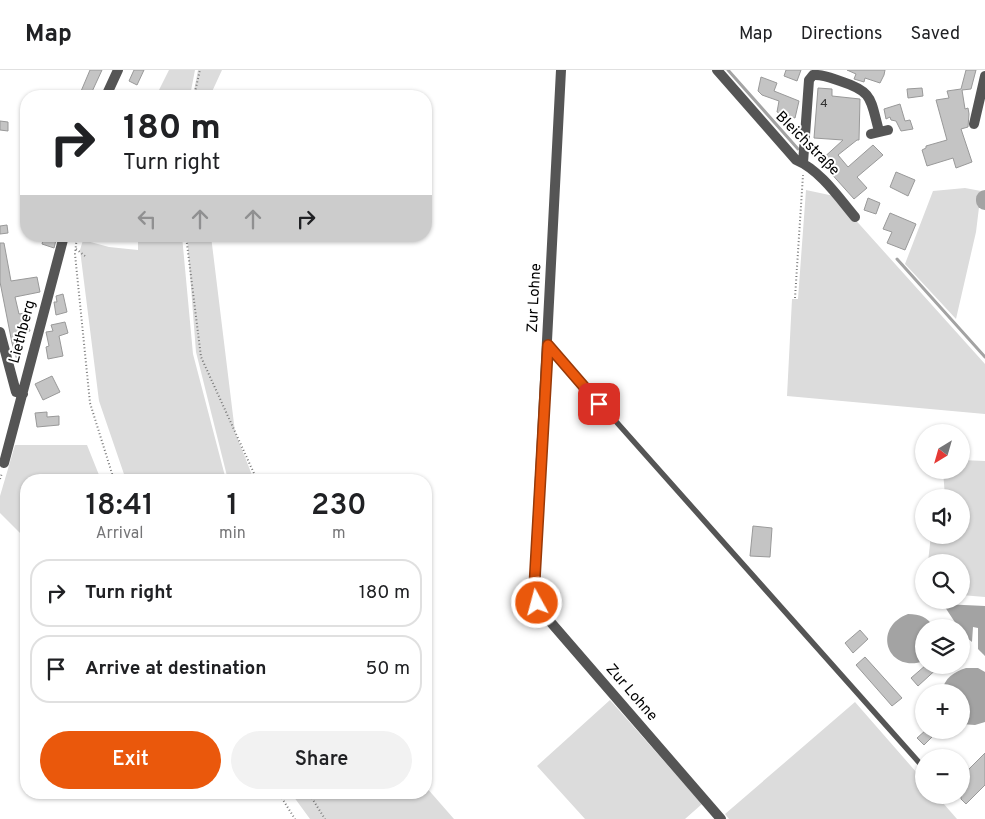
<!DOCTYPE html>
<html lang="en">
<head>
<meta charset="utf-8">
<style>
	body { margin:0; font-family:Overpass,sans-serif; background:#f2f2f2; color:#202124; height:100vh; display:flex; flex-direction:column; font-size:19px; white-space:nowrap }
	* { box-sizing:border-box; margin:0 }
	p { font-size:16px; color:#757577 }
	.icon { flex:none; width:28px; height:28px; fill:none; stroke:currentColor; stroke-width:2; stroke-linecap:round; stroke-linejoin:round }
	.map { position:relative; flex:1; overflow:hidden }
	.drawer { position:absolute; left:20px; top:404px; width:412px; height:325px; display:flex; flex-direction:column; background:#fff; border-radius:20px; box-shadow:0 1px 4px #0004 }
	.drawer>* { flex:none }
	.banner { position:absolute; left:20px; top:20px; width:412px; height:152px; border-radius:20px; box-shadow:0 1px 4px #0004; background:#fff; color:#202124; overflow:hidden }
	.needle { width:32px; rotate:217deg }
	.buttons { position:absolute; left:915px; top:354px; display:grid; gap:10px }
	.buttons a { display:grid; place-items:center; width:55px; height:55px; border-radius:50%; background:#fff; box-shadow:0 1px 4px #0004; font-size:25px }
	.pin { position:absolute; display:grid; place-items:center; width:42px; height:42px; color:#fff; margin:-21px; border-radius:10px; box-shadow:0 2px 8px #0006 }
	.me { position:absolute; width:55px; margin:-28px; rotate:353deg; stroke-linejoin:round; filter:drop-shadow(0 0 4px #0008) }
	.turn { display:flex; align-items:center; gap:18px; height:105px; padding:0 20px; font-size:22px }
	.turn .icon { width:65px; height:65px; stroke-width:2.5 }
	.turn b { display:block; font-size:35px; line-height:42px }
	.lanes { display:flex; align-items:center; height:48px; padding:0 20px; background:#0003; justify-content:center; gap:25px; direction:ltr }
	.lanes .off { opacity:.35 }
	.eta { display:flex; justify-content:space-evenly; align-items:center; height:85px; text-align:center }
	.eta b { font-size:30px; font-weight:600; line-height:35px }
	.action { display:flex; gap:10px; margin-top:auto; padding:10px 20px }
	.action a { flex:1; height:58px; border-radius:30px; background:#ea580c; color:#fff; font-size:20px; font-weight:600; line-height:58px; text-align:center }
	.action a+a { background:#f2f2f2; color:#202124 }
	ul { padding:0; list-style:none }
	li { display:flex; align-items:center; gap:15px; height:68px; margin:0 10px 8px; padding:0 10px; border:2px solid #e0e0e0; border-radius:20px }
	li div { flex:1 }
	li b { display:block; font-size:19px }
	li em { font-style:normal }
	header { display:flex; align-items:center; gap:30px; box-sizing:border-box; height:70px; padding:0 25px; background:#fff; border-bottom:1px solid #e0e0e0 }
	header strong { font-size:24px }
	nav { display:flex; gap:28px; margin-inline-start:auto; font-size:18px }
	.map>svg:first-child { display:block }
	.green { fill:#dcdcdc }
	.water { fill:#a3a3a3 }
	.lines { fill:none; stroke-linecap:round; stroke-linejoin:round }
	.stream { stroke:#a3a3a3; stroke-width:3 }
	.river { stroke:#a3a3a3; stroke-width:18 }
	.building { fill:#c4c4c4; stroke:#999 }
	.path { stroke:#777; stroke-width:2; stroke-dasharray:1 2.5; stroke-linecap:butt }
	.lane { stroke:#555; stroke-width:5.5 }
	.street { stroke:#555; stroke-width:10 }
	.route-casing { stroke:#983908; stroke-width:12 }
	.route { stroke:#ea580c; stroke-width:9 }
	.labels { text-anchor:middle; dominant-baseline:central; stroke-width:4; stroke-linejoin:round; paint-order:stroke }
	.number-label { font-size:12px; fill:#313131 }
	.street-label { font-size:15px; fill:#000; stroke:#fff }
</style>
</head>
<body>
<header>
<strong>Map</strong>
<nav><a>Map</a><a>Directions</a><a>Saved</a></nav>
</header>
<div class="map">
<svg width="985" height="749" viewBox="0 0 985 749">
	<rect width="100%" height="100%" fill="#fff"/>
	<path class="green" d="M 169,0 L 195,0 L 190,26 L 156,26 Z
		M 198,0 L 222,0 L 210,26 L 193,26 Z
		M 965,118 L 981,121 L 976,162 L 956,249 L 905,194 L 933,121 Z
		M 806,120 L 834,126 L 985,294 L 985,344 L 787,326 L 792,229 L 798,229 Z
		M 138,166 L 182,166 L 193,284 L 226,410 L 126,410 L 99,331 L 80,180 L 83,170 L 109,177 L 138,180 Z
		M 187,166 L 211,166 L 235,362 L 254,410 L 228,410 L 196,282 Z
		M 15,375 L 87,375 L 101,410 L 26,410 L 26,469 L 0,443 L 0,426 Z
		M 961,390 L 985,391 L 985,527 L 961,525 L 961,492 L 928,492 L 931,465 L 961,465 L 961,428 L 945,427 L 943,400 L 961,400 Z
		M 610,630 L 702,734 L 685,749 L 585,749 L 537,696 Z
		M 855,632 L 924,711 L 924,725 L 936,725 L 957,749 L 729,749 L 725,744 Z
		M 426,717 L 454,749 L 310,749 L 291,723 L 426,722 Z"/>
	<path class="water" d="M 943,534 L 985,536 L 985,586 L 978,579 L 978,558 L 973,557 L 972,572 L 961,563 L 961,558 L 958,557 Z
		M 908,544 C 920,544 927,547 934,557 L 924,558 L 924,591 C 888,604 871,558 908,544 Z
		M 966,598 L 978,598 L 985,602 L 985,652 L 975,655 L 961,654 L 961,622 L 942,622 C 944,608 954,602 966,598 Z"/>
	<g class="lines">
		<path class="stream" d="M 728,0 L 798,79
			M 897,189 L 985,287"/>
		<path class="river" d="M 985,129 L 985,131"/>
	</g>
	<path class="building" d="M 90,0 L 102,0 L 90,26 L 79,26 Z
		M 134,0 L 144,0 L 137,15 L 129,11 Z
		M 786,0 L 801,0 L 797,11 L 784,6 Z
		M 847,0 L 885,0 L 884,5 L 880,13 L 865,8 L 864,12 L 854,9 L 856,4 Z
		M 966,0 L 976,0 L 971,19 L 962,20 L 965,39 L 968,38 L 969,44 L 968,57 L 961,59 L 972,92 L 956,98 L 953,88 L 927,96 L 922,80 L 926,78 L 926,76 L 947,70 L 936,30 L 949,28 L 947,21 L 961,19 Z
		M 761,7 L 777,13 L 774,21 L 799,31 L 795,48 L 777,42 L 779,31 L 762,25 L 758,21 Z
		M 818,18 L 832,19 L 832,26 L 860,29 L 859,70 L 857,70 L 838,85 L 848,97 L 873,75 L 883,85 L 857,107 L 867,118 L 854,129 L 820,91 L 843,70 L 814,68 Z
		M 922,18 L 923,26 L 908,28 L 907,19 Z
		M 900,34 L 905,51 L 910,50 L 913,59 L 901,61 L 896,51 L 891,50 L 890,47 L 886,49 L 884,39 Z
		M 0,51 L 8,52 L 8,61 L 0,60 Z
		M 896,102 L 915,110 L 908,126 L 890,117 Z
		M 868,128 L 880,133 L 876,144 L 864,140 Z
		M 890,143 L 916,154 L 905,180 L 887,173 L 892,162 L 883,159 Z
		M 7,155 L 8,163 L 0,164 L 0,156 Z
		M 44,166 L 57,166 L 54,178 L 42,174 Z
		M 0,173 L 4,173 L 11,211 L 37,207 L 40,222 L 15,227 L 19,244 L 25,243 L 30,261 L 19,263 L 19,290 L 17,290 L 12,273 L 0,212 Z
		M 63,224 L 67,242 L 56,245 L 54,232 L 57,232 L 56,226 Z
		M 65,252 L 68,263 L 59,266 L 63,286 L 48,289 L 46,277 L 49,276 L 46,262 L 53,261 L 51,255 Z
		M 52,306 L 60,322 L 43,330 L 35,314 Z
		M 47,342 L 47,347 L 59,346 L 59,355 L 37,357 L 35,343 Z
		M 753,456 L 772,458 L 770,487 L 750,486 Z
		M 860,560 L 868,569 L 853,583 L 845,573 Z
		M 865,587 L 902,628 L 892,636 L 856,595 Z
		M 926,595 L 941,595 L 918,616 L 911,608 Z
		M 926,660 L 930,660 L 934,665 L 924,675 L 917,668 Z
		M 985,683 L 985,715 L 966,734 L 961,729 L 961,707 Z"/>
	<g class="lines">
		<path class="path" d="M 194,26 L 200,0
			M 77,166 L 75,184 L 90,333 L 114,410
			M 186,166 L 201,287 L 257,410
			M 76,179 L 85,186
			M 795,228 L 803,105
			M 0,409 L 2,403
			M 278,722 L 295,749
			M 308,722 L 325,749"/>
		<path class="lane" d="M 548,275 L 924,698"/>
		<path class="street" d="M 561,0 L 534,522 L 541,541 L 721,749
			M 717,0 L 796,90 C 820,100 839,128 855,147
			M 106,26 L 118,0
			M 974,54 L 985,6
			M 871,64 L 888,60
			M 803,93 L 809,10 L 813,5 C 823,4 831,8 840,11 C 874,22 870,29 879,61
			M 0,262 L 16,322 L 23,324
			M 4,393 L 64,166"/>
	</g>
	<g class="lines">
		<g class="route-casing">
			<path id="route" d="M 537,533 L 534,522 L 548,275 L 599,334"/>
		</g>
		<use href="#route" class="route"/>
	</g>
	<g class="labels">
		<g class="number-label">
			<text x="824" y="34">4</text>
		</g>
		<g class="street-label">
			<text transform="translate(807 74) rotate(45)">Bleichstraße</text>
			<text transform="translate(535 228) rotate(-87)">Zur Lohne</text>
			<text transform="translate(23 262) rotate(-75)">Liethberg</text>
			<text transform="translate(631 623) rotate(49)">Zur Lohne</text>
		</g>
	</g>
</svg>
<div class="buttons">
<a><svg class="needle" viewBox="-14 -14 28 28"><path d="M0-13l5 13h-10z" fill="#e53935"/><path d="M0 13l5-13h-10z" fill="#757577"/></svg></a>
<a><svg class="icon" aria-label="sound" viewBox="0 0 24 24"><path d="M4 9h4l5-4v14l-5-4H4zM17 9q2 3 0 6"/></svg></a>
<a><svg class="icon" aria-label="search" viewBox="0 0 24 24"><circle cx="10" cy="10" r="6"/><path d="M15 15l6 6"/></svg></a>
<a><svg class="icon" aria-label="layers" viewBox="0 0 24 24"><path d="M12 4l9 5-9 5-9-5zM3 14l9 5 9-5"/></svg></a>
<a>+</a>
<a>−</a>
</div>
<div class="pin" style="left:599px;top:334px;background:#d93025"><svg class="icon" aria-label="arrive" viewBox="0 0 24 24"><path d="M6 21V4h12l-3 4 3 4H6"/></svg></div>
<svg class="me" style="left:537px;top:533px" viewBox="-20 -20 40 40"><circle r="17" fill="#ea580c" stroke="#fff" stroke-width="3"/><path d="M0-11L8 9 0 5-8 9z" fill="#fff"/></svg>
<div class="banner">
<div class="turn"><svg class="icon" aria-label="right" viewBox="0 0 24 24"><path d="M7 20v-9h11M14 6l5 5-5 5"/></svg><div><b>180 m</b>Turn right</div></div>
<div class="lanes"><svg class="icon off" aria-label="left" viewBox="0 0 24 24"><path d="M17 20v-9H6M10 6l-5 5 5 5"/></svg><svg class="icon off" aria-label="ahead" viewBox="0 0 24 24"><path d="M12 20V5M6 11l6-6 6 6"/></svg><svg class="icon off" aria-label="ahead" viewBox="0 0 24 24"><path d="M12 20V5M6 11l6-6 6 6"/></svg><svg class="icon" aria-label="right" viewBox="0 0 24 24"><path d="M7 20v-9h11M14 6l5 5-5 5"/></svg></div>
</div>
<section class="drawer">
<div class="eta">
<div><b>18:41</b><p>Arrival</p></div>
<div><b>1</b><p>min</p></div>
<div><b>230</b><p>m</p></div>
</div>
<ul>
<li><svg class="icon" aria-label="right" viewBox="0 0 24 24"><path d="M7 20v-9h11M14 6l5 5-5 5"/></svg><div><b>Turn right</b></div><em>180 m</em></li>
<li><svg class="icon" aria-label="arrive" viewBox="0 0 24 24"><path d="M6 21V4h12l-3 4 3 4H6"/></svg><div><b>Arrive at destination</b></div><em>50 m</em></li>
</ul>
<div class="action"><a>Exit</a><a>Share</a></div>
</section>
</div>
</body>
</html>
